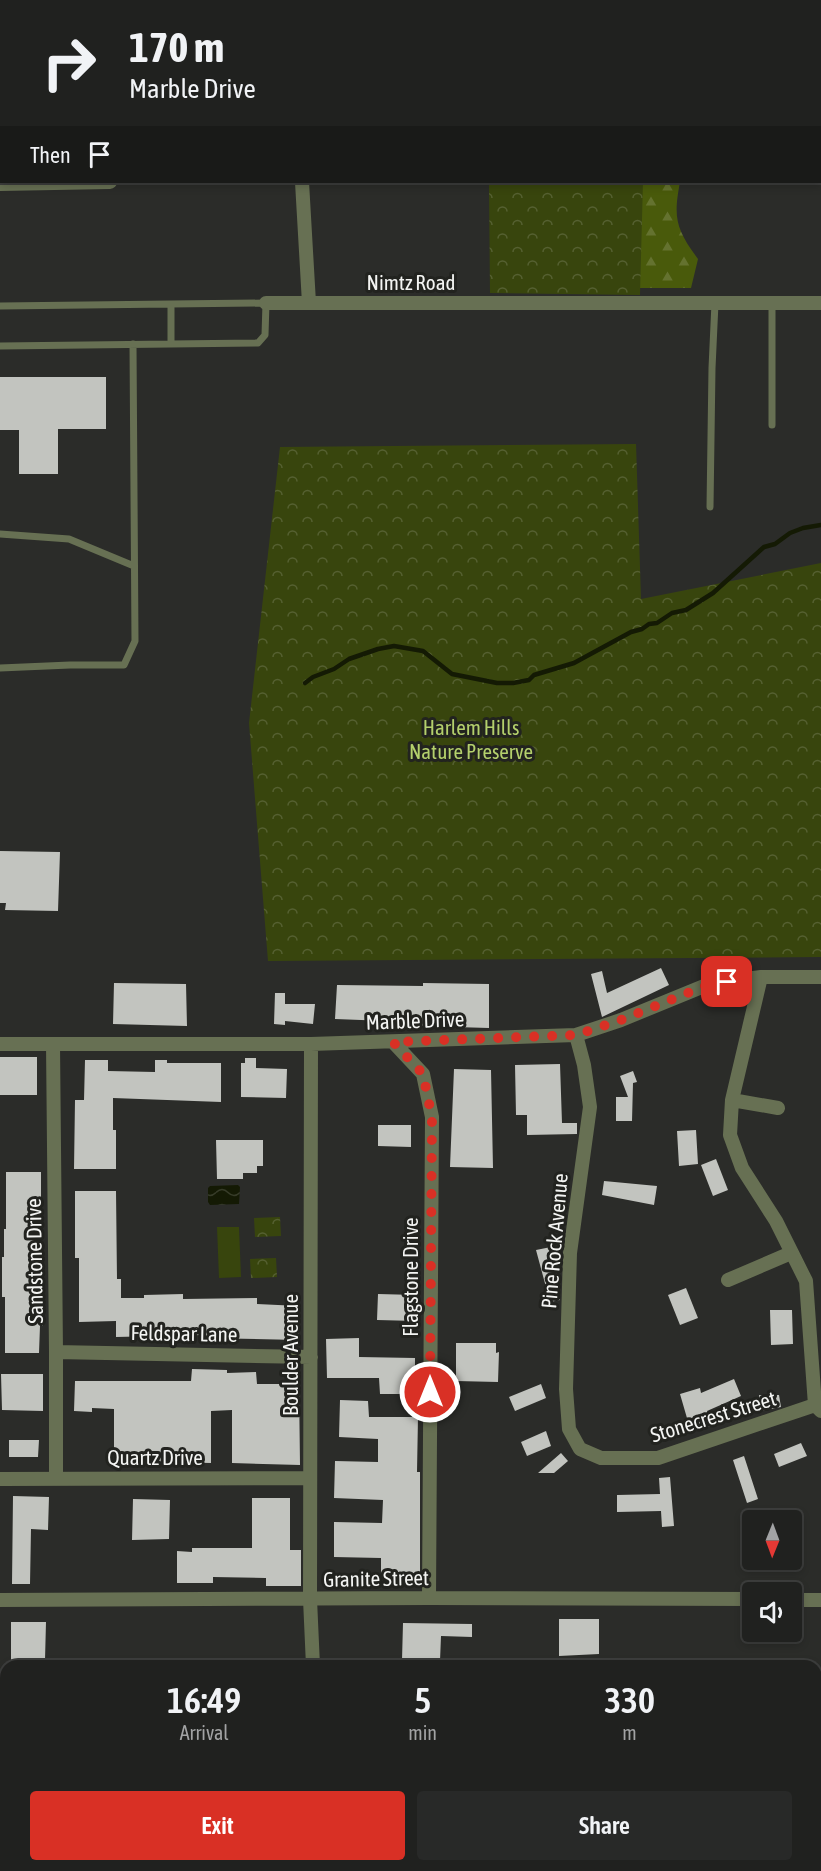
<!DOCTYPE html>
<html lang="en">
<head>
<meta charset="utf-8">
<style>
	body { margin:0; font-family:"Asap Condensed",sans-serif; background:#282928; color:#f1f3f6; height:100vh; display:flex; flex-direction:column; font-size:22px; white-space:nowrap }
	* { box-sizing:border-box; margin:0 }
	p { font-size:20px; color:#a2a3a4 }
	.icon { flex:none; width:33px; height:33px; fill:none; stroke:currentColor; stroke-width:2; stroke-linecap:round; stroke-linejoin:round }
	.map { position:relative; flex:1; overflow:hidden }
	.sheet { position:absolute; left:0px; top:1660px; width:822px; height:212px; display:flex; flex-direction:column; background:#20211f; border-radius:18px 18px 0 0; box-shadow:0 3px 9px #0003,0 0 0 2px #3d3e3d }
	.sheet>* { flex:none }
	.top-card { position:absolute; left:0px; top:0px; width:822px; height:183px; box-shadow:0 3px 9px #0003,0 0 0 2px #3d3e3d; background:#20211f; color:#f1f3f6; overflow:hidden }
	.needle { width:39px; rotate:181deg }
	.tools { position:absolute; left:742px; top:1510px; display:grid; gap:12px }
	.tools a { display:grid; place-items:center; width:60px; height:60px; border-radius:6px; background:#20211f; box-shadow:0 3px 9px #0003,0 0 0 2px #3d3e3d; font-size:30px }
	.pin { position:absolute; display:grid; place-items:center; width:51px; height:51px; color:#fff; margin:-26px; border-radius:12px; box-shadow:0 3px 9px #0006 }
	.me { position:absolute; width:66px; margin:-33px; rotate:0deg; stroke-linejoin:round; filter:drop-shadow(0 0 4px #0008) }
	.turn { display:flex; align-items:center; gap:21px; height:126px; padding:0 30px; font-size:27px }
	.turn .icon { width:78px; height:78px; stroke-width:2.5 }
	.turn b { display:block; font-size:42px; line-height:51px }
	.then { display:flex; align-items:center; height:57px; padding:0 30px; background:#0003; gap:12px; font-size:22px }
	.eta { display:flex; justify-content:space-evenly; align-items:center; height:102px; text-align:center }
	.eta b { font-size:36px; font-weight:600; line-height:42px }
	.action { display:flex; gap:12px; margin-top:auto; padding:12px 30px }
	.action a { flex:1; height:69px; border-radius:6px; background:#d93025; color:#fff; font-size:24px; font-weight:600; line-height:69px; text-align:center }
	.action a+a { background:#282928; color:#f1f3f6 }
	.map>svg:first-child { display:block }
	.industrial { fill:url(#industrial-furrows) }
	.grass { fill:url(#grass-tufts) }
	.forest { fill:url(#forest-firs) }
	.park { fill:url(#park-crowns) }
	.pitch { fill:#38450d }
	.water { fill:url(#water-waves) }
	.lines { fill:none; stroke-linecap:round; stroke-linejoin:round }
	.stream { stroke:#141a04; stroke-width:4.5 }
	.building { fill:#c2c4bf }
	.service { stroke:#677053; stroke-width:7 }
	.minor { stroke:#677053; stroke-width:14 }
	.route { stroke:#d93025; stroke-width:10; stroke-dasharray:0 18 }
	.labels { text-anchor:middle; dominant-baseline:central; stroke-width:6; stroke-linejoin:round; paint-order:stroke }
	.street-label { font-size:21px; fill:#f4f5f3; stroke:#22231f }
	.park-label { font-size:21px; fill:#b4d06c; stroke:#22231f }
</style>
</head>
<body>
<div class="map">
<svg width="821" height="1871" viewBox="0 0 821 1871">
	<defs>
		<pattern id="industrial-furrows" width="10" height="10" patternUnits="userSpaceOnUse" patternTransform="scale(1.5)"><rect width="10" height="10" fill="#33362d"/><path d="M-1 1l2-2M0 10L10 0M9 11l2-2" fill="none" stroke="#474a42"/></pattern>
		<pattern id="grass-tufts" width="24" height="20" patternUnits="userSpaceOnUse" patternTransform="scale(1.5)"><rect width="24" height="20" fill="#38450d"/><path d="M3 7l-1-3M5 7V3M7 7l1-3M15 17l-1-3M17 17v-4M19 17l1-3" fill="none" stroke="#556031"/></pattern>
		<pattern id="forest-firs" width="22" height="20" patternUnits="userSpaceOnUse" patternTransform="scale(1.5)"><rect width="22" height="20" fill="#495a0b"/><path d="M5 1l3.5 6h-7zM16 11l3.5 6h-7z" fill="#64722f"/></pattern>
		<pattern id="park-crowns" width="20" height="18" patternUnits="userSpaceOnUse" patternTransform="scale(1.5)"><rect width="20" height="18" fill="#38450d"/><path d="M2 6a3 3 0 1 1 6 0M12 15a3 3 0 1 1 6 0" fill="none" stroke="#556031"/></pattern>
		<pattern id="water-waves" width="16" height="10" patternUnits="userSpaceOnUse" patternTransform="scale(1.5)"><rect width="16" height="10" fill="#141a04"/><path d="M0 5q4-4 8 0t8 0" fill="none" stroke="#373c29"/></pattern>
	</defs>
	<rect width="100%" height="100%" fill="#2b2c29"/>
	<path class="industrial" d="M 816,1838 L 821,1838 L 821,1871 L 561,1871 L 561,1866 L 816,1866 Z
		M 0,1844 L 6,1844 L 6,1866 L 160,1866 L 160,1871 L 0,1871 Z"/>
	<path class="grass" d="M 500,0 L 799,0 L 799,1 L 500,2 Z"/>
	<path class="forest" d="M 631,182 L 680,182 C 673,218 676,229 698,259 L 691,288 L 612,288 Z"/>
	<path class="park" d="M 489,0 L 648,0 L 489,2 Z
		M 489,182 L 643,182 L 640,295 L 490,293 Z
		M 636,444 L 641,599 L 821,563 L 821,957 L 268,961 L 249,723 L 280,447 Z
		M 280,1217 L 281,1236 L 255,1237 L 254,1218 Z
		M 276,1258 L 277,1277 L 251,1278 L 250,1259 Z"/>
	<path class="pitch" d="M 217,1227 L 239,1227 L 241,1277 L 219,1278 Z"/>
	<path class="water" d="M 238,1185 L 240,1187 L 239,1204 L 210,1205 L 208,1202 L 208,1188 L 210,1186 Z"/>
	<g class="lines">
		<path class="stream" d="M 305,683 L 313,677 L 334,669 L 349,659 L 378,649 L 394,646 L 423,651 L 452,674 L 497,683 L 513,683 L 529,680 L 534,675 L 574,663 L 631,632 L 642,629 L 649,624 L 657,623 L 672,613 L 686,610 L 713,593 L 764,547 L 775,544 L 790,533 L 803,528 L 821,525"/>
	</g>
	<path class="building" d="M 0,377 L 106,377 L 106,429 L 58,429 L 58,474 L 19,474 L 19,430 L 0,430 Z
		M 0,851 L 60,852 L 58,911 L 5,910 L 6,903 L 0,903 Z
		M 661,968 L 669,985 L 602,1017 L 591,974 L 602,971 L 607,993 Z
		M 114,983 L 186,984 L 187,1026 L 113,1024 Z
		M 423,983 L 489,984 L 489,1028 L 387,1025 L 387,1021 L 335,1019 L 337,985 L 423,986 Z
		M 275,993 L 285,993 L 285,1004 L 315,1004 L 313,1024 L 285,1021 L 285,1025 L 274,1024 Z
		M 0,1057 L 37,1057 L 37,1095 L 0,1095 Z
		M 245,1058 L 256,1058 L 256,1068 L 287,1069 L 286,1098 L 241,1097 L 241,1063 L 245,1063 Z
		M 85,1060 L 108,1060 L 108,1071 L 155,1072 L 155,1060 L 167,1060 L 167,1063 L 221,1063 L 221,1102 L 113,1098 L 113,1130 L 116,1130 L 116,1169 L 74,1169 L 75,1100 L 84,1100 Z
		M 560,1064 L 562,1123 L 577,1123 L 577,1134 L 527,1135 L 527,1115 L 516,1115 L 515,1065 Z
		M 454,1069 L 491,1070 L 493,1168 L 450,1167 Z
		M 633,1071 L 637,1082 L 633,1083 L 632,1121 L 616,1121 L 616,1097 L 628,1097 L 620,1076 Z
		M 378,1125 L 411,1125 L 411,1147 L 378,1146 Z
		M 696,1130 L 698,1164 L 679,1166 L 677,1131 Z
		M 216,1140 L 263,1140 L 263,1166 L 257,1166 L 257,1173 L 243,1173 L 243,1179 L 217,1179 Z
		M 716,1159 L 728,1190 L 713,1196 L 701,1165 Z
		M 6,1172 L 41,1172 L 41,1212 L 38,1212 L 38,1239 L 36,1239 L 36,1287 L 43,1287 L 43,1326 L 40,1326 L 39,1353 L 5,1353 L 5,1297 L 2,1297 L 2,1257 L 4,1257 L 4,1229 L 6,1229 Z
		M 604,1181 L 657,1186 L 654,1205 L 602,1195 Z
		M 75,1191 L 116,1191 L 117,1279 L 121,1279 L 121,1298 L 144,1298 L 144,1295 L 183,1294 L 183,1299 L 257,1298 L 257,1304 L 299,1306 L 299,1340 L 203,1338 L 203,1335 L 116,1337 L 116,1321 L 79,1322 L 79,1258 L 75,1258 Z
		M 561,1245 L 561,1258 L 553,1260 L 557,1276 L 555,1276 L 560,1300 L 550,1302 L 536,1250 Z
		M 686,1288 L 698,1318 L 680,1325 L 668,1295 Z
		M 378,1294 L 416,1295 L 416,1321 L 377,1320 Z
		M 770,1310 L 792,1310 L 793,1344 L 771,1345 Z
		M 359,1338 L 359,1357 L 415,1358 L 415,1394 L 380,1394 L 379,1378 L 327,1378 L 326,1339 Z
		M 456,1343 L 496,1343 L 496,1353 L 499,1352 L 498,1382 L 456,1381 Z
		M 192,1369 L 227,1370 L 227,1373 L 256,1372 L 257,1384 L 299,1384 L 300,1465 L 232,1463 L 232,1410 L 211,1411 L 211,1463 L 114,1461 L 114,1409 L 92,1408 L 92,1412 L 74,1411 L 75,1381 L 191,1381 Z
		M 1,1374 L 43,1374 L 43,1411 L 2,1410 Z
		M 734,1379 L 741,1396 L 707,1411 L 712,1426 L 696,1431 L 693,1424 L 689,1425 L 680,1394 L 700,1388 L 701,1393 Z
		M 541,1384 L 546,1398 L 515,1411 L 509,1397 Z
		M 759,1395 L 779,1395 L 781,1407 L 761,1411 Z
		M 340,1400 L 368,1401 L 369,1417 L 418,1417 L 417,1472 L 420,1472 L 420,1577 L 381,1576 L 381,1558 L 334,1557 L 334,1522 L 382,1523 L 383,1500 L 334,1498 L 335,1461 L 378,1462 L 378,1439 L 339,1437 Z
		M 546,1431 L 551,1446 L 527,1456 L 521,1442 Z
		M 9,1440 L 39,1440 L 38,1457 L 9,1457 Z
		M 801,1443 L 807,1456 L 779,1467 L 774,1454 Z
		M 561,1453 L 568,1461 L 554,1473 L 538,1473 Z
		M 744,1456 L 758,1499 L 747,1503 L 733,1460 Z
		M 670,1477 L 674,1526 L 662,1527 L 661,1511 L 617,1512 L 617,1495 L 660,1494 L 659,1478 Z
		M 13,1496 L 49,1497 L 48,1530 L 31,1529 L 30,1584 L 12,1584 Z
		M 252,1498 L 290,1498 L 290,1550 L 301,1550 L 301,1586 L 266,1586 L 266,1578 L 213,1577 L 213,1583 L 177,1583 L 177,1551 L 192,1552 L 192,1548 L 252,1548 Z
		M 133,1499 L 170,1500 L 169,1539 L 132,1540 Z
		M 559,1619 L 599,1619 L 599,1654 L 559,1656 Z
		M 11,1622 L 46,1622 L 45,1660 L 11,1662 Z
		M 403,1623 L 472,1624 L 472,1637 L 441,1636 L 440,1661 L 402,1660 Z"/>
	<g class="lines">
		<path class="service" d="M 171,304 L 171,344
			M 0,306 L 266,303 L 265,335 L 258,343 L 0,346
			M 772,425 L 772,303
			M 710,507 L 712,368 L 715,303
			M 0,534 L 69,539 L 134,566
			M 0,668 L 70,665 L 124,665 L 135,641 L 133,344"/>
		<path class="minor" d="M 37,0 L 37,2
			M 254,0 L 254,2
			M 302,182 L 309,303
			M 0,184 L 110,182
			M 266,303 L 821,303
			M 761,977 L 732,1100 L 730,1135 L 742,1168 L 776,1221 L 806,1281 L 815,1405 L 821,1402
			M 576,1035 L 584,1065 L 590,1107 L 570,1253 L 566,1389 L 569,1429 L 580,1449 L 601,1458 L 658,1458 L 815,1405 L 821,1411
			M 393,1042 L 423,1074 L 432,1117 L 429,1598
			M 0,1044 L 311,1044 L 576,1035 L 621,1020 L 709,984 L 761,977 L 821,977
			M 53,1044 L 56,1352 L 56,1479
			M 311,1044 L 310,1599 L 313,1666
			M 732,1100 L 778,1108
			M 728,1280 L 791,1253
			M 56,1352 L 311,1357
			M 0,1479 L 310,1478
			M 0,1600 L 429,1598 L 753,1599
			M 792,1600 L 821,1600
			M 816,1720 L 821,1721
			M 0,1727 L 6,1727"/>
	</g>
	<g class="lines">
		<path class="route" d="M 430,1392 L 432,1118 L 423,1074 L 393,1042 L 576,1035 L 621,1020 L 710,984 L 727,982"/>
	</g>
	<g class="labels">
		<g class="street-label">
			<text x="411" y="282">Nimtz Road</text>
			<text transform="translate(415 1020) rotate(-2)">Marble Drive</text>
			<text transform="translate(554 1241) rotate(-85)">Pine Rock Avenue</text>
			<text transform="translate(34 1261) rotate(-91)">Sandstone Drive</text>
			<text transform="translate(410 1277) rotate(-90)">Flagstone Drive</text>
			<text transform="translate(184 1333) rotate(1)">Feldspar Lane</text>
			<text transform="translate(290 1355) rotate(-90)">Boulder Avenue</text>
			<text transform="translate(713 1416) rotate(-17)">Stonecrest Street</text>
			<text x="155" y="1457">Quartz Drive</text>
			<text transform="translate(376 1578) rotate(-1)">Granite Street</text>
		</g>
		<g class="park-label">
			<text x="471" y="727">Harlem Hills<tspan x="471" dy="24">Nature Preserve</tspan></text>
		</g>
	</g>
</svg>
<div class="tools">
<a><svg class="needle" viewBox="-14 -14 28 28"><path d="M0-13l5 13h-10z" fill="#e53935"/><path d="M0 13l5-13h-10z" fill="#a2a3a4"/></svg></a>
<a><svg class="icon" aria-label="sound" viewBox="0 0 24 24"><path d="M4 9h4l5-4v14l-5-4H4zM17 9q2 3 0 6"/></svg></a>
</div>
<div class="pin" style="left:727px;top:982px;background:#d93025"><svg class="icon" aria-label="arrive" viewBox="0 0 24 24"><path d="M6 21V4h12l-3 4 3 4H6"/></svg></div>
<svg class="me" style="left:430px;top:1392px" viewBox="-20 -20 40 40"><circle r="17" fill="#d93025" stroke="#fff" stroke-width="3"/><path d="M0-11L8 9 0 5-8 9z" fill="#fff"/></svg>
<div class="top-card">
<div class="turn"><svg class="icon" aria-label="right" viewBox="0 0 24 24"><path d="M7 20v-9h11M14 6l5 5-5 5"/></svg><div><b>170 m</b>Marble Drive</div></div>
<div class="then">Then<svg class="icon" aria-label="arrive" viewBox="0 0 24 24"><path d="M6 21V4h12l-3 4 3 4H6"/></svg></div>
</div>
<section class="sheet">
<div class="eta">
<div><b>16:49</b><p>Arrival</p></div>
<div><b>5</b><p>min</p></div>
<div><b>330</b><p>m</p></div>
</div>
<div class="action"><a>Exit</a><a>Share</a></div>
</section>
</div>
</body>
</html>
